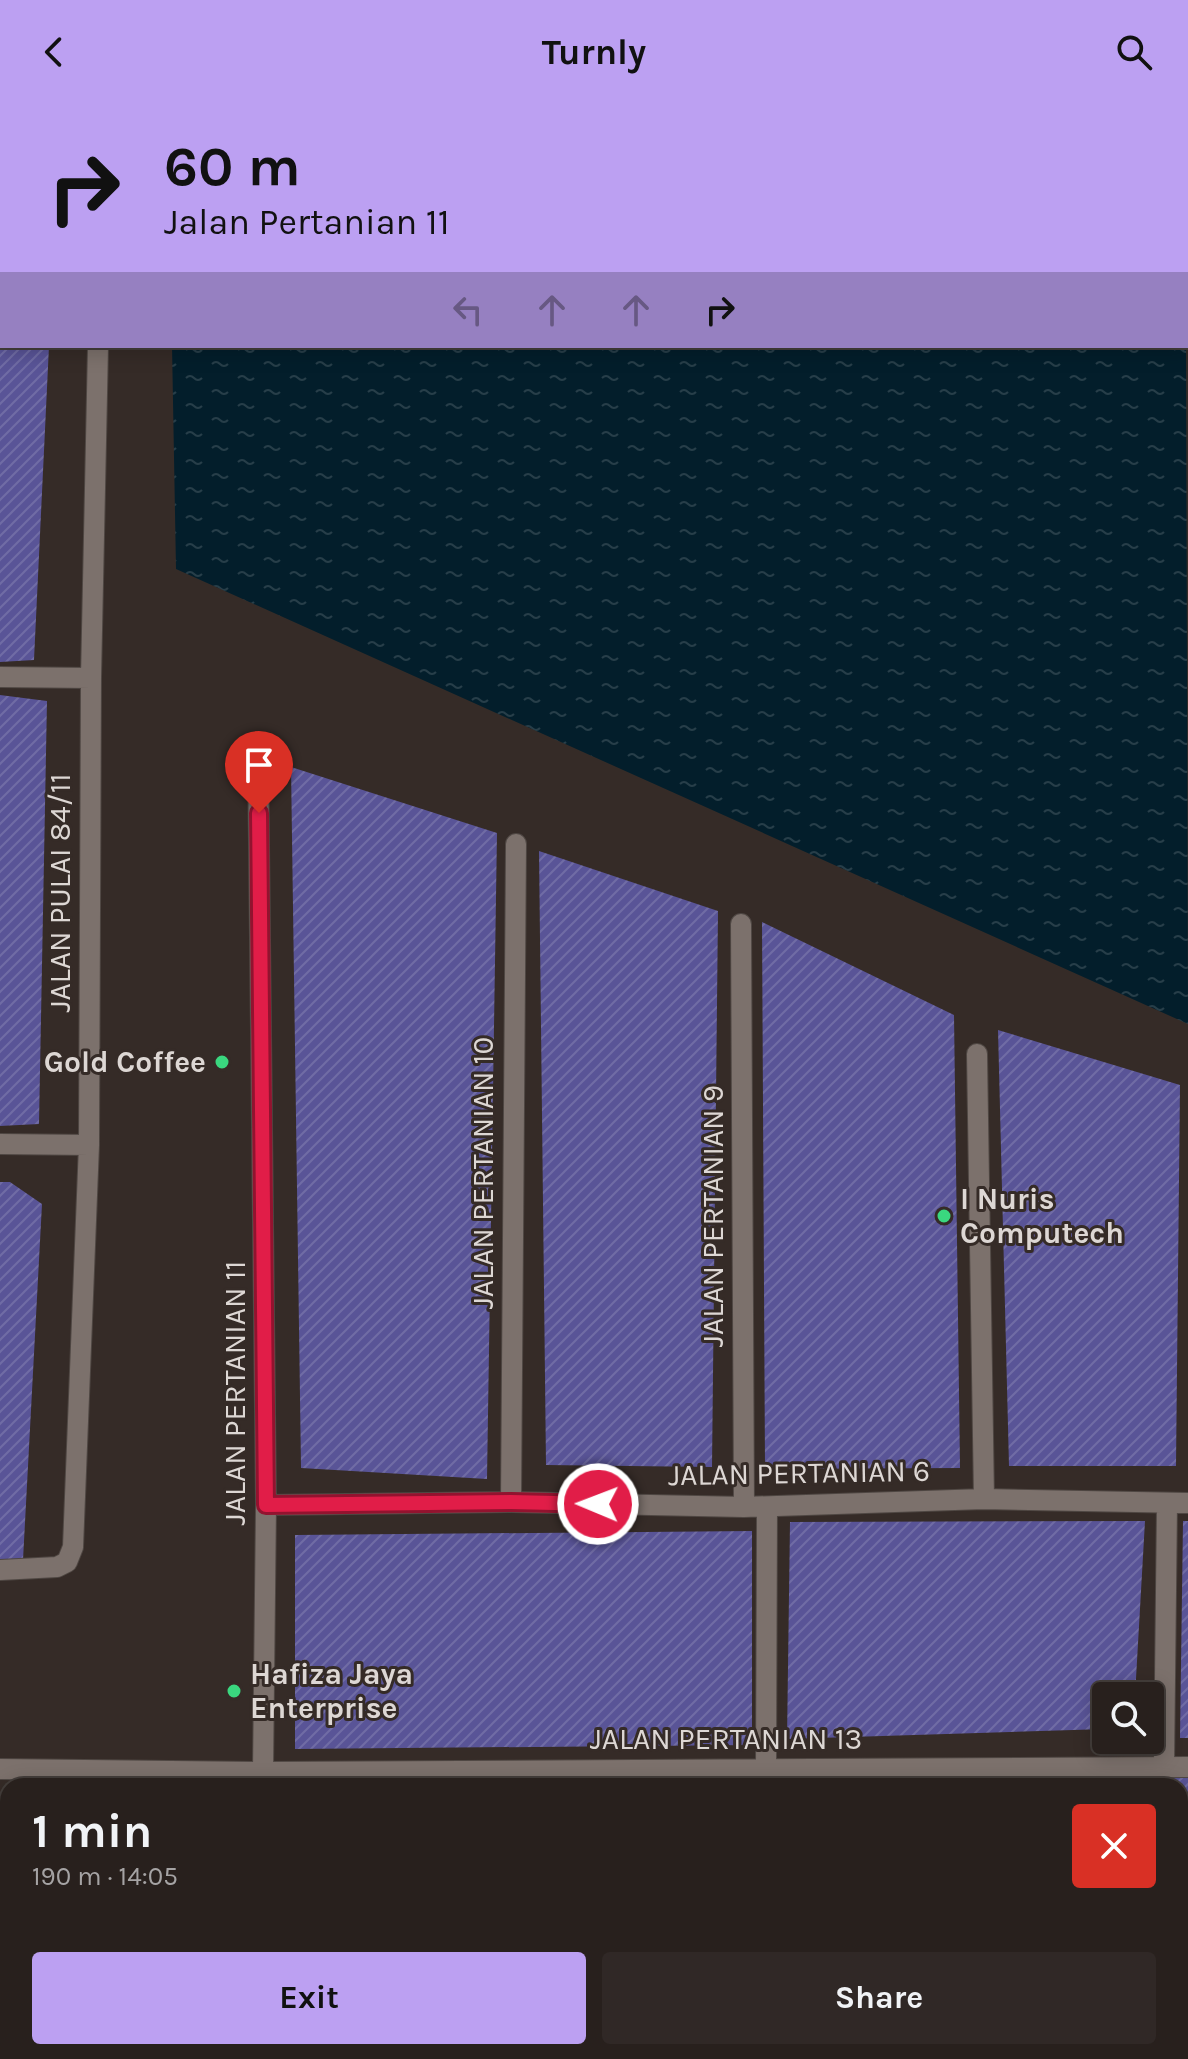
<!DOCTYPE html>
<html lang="en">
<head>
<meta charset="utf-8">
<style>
	body { margin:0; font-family:Karla,sans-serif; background:#302826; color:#f1f3f6; height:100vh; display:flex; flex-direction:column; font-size:30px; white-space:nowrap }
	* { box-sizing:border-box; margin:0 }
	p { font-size:26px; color:#a5a3a4 }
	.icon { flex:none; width:44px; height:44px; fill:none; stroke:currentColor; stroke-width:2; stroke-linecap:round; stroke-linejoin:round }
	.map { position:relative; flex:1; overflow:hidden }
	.drawer { position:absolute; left:0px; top:1674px; width:1188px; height:282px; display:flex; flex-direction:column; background:#28201d; border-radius:24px 24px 0 0; box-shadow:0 4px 20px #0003,0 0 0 2px #443e3b }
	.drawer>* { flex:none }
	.top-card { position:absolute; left:0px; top:0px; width:1188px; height:244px; box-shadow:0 4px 20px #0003,0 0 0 2px #443e3b; background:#bca0f2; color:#111; overflow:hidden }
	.tools { position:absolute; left:1092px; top:1578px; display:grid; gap:16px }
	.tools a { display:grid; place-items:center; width:72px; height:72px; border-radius:8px; background:#28201d; box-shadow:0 4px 20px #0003,0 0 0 2px #443e3b; font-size:40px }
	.pin { position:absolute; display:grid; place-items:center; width:68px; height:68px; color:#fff; margin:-82px -34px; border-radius:50% 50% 50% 0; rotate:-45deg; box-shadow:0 0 8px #0007 }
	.pin .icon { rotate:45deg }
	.me { position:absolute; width:88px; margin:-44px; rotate:271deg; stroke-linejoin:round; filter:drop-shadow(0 0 6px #0008) }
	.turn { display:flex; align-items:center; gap:28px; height:168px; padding:0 32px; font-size:36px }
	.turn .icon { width:104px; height:104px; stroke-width:2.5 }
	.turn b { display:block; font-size:56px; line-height:68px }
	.lanes { display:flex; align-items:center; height:76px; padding:0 32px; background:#0003; justify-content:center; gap:40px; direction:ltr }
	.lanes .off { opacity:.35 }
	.round { display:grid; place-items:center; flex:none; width:84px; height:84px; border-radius:8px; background:#302826 }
	.headline { display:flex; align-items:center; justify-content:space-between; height:136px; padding:0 32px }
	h1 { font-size:48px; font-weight:700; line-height:60px }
	.button { display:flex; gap:16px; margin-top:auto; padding:16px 32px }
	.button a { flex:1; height:92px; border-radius:8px; background:#bca0f2; color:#111; font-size:32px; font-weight:700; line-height:92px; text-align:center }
	.button a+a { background:#302826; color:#f1f3f6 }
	header { display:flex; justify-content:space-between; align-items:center; height:104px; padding:0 32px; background:#bca0f2; color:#111; font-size:36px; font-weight:700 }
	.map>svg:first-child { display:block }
	.water { fill:url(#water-ripples) }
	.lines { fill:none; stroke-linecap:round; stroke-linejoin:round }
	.river { stroke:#031e2b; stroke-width:62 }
	.building { fill:url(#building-hatch) }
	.minor-casing { stroke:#4f4743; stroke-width:22 }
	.minor { stroke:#7c716c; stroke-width:20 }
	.route-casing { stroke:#92132f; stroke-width:20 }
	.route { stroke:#e11d48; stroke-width:14 }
	.poi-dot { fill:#3ad77f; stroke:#352b27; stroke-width:3 }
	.labels { text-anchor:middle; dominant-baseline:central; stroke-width:6; stroke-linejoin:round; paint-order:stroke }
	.street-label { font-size:30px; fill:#ddd7d4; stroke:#352b27 }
	.poi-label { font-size:30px; font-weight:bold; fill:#ddd7d4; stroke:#352b27; text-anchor:start }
</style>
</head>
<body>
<header><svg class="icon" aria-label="back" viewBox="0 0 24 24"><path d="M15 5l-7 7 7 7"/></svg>Turnly<svg class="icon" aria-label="search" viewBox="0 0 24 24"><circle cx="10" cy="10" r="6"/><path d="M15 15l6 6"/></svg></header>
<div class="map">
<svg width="1188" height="1955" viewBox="0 0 1188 1955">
	<defs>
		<pattern id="water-ripples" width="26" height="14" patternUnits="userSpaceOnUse" patternTransform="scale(2)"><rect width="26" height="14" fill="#031e2b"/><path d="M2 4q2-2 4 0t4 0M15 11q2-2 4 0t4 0" fill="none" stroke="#273e49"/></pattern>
		<pattern id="building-hatch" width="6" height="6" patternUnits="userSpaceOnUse" patternTransform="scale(2)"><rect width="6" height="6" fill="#595497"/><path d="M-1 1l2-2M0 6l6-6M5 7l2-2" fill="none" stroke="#706ca5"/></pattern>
	</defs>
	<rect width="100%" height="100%" fill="#352b27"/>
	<path class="water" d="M 167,0 L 518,0 L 524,2 L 167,2 Z
		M 1186,223 L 1188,920 L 176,465 L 172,242 L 1186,242 Z"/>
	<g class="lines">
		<path class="river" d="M 1085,0 L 1091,2
			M 1186,37 L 1188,38"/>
	</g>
	<path class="building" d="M 0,242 L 49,242 L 34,556 L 0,558 Z
		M 0,591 L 47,597 L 39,1020 L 0,1022 Z
		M 291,663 L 497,729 L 487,1375 L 301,1364 Z
		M 539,747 L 718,807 L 712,1363 L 546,1361 Z
		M 762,818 L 954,911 L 960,1364 L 765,1365 Z
		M 998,926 L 1180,981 L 1176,1362 L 1009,1362 Z
		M 0,1078 L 10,1078 L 42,1100 L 23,1456 L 0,1455 Z
		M 1145,1417 L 1135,1592 L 1106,1592 L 1106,1625 L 787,1635 L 790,1418 Z
		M 1183,1417 L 1188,1417 L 1188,1634 L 1180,1634 Z
		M 752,1427 L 752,1641 L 295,1645 L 295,1431 Z
		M 622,1670 L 1087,1672 L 1087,1682 L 622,1682 Z
		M 1129,1672 L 1188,1673 L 1188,1897 L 1180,1897 L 1180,1682 L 1129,1682 Z
		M 0,1715 L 8,1715 L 8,1948 L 47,1948 L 47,1955 L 0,1955 Z
		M 1180,1946 L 1188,1947 L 1188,1955 L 1145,1955 L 1145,1948 Z
		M 85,1948 L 280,1948 L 280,1955 L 85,1955 Z
		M 323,1948 L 518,1948 L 517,1955 L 323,1955 Z
		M 566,1948 L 656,1949 L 655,1955 L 566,1955 Z
		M 670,1948 L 759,1950 L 759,1955 L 669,1955 Z
		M 1029,1948 L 1119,1948 L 1118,1955 L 1029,1955 Z"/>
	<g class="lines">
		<g class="minor-casing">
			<path id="minor" d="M 97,0 L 97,2
				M 0,179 L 2,179
				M 0,573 L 91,574
				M 258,646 L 266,1401 L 263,1668
				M 741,820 L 744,1403
				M 977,950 L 984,1395
				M 0,1040 L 89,1041
				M 511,1398 L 516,740
				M 266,1401 L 511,1398 L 744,1403 L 984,1395 L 1188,1399
				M 0,1466 L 57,1463 L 67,1458 L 73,1443 L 89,1041 L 91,574 L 98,242
				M 1164,1663 L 1167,1399
				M 0,1665 L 263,1668 L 1188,1663
				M 766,1665 L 767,1403
				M 1180,1920 L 1188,1920
				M 65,1955 L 65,1948
				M 303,1955 L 303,1948
				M 529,1955 L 529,1948
				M 665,1955 L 665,1948
				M 770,1955 L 771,1948
				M 1016,1955 L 1017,1948
				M 1136,1955 L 1136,1948"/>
		</g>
		<use href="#minor" class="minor"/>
	</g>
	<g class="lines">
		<g class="route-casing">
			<path id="route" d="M 259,709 L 266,1401 L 511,1398 L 598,1400"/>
		</g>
		<use href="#route" class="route"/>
	</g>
	<g class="poi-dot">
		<circle cx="222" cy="958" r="8"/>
		<circle cx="944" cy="1112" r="8"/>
		<circle cx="234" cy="1587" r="8"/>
	</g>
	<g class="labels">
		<g class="street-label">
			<text transform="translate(60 789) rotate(-90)">JALAN PULAI 84/11</text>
			<text transform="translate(483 1069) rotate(-90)">JALAN PERTANIAN 10</text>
			<text transform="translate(713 1112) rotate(-90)">JALAN PERTANIAN 9</text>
			<text transform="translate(235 1289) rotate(-90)">JALAN PERTANIAN 11</text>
			<text transform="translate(799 1369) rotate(-1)">JALAN PERTANIAN 6</text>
			<text x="726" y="1635">JALAN PERTANIAN 13</text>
		</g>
		<g class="poi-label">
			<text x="206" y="958" text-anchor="end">Gold Coffee</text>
			<text x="960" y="1095">I Nuris<tspan x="960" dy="34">Computech</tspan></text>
			<text x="250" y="1570">Hafiza Jaya<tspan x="250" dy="34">Enterprise</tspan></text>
		</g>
	</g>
</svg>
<div class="tools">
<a><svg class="icon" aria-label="search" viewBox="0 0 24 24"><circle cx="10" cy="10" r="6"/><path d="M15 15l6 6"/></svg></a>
</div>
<div class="pin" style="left:259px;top:709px;background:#d93025"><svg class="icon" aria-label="arrive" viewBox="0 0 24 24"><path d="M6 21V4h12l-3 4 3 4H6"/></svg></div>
<svg class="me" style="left:598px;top:1400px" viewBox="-20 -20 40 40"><circle r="17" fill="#e11d48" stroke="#fff" stroke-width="3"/><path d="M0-11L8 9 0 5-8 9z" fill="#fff"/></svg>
<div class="top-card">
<div class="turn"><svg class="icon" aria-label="right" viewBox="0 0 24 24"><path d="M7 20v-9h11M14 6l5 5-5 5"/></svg><div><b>60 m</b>Jalan Pertanian 11</div></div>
<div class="lanes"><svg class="icon off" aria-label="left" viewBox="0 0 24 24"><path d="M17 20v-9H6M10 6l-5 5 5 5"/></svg><svg class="icon off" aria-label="ahead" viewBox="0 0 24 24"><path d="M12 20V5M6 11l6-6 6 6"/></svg><svg class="icon off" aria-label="ahead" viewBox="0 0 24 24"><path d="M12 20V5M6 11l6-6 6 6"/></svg><svg class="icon" aria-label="right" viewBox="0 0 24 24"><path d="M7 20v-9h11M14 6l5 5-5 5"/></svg></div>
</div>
<section class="drawer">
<div class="headline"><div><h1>1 min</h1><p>190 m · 14:05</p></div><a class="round" style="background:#d93025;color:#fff"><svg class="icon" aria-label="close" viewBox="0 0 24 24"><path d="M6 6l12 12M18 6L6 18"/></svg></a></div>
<div class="button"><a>Exit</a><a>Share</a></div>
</section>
</div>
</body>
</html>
